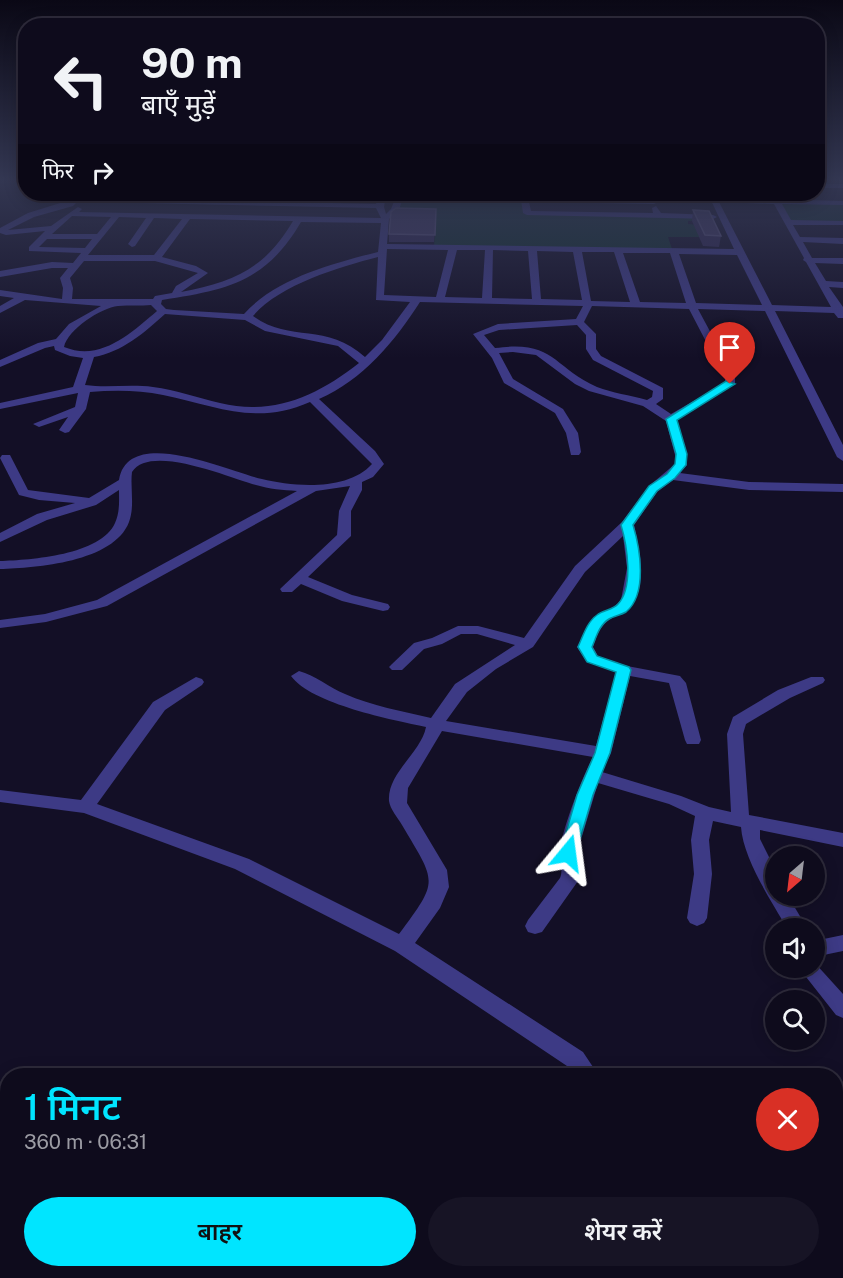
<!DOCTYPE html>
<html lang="hi">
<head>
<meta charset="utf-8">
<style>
	body { margin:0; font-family:"Public Sans","Noto Sans Devanagari",sans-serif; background:#171425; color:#f1f3f6; height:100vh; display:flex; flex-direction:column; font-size:22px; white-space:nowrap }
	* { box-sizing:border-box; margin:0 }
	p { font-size:20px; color:#9b9ba3 }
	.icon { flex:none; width:33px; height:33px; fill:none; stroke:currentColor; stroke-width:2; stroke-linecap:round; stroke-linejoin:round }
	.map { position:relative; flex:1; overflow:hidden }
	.details { position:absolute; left:0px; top:1068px; width:843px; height:210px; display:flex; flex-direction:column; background:#0e0b1c; border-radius:24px 24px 0 0; box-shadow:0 3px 15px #0003,0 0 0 2px #2e2b3b }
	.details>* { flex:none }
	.banner { position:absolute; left:18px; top:18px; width:807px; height:183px; border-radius:24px; box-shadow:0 3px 15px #0003,0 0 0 2px #2e2b3b; background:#0e0b1c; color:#f1f3f6; overflow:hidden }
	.needle { width:39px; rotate:208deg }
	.tools { position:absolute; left:765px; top:846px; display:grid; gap:12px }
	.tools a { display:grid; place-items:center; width:60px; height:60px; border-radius:50%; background:#0e0b1c; box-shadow:0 3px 15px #0003,0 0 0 2px #2e2b3b; font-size:30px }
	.pin { position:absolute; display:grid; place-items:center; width:51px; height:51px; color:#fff; margin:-62px -26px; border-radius:50% 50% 50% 0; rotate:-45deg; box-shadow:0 0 6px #0007 }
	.pin .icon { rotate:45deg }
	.me { position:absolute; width:66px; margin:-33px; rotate:16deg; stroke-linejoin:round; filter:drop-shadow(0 0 4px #0008) }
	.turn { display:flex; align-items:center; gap:21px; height:126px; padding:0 24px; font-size:27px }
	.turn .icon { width:78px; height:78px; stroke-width:2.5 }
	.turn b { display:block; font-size:42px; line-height:51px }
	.then { display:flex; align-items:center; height:57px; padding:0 24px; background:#0003; gap:12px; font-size:22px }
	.round { display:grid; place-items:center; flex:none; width:63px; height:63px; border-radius:32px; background:#171425 }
	.overview { display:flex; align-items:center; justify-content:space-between; height:102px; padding:0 24px }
	h1 { font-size:36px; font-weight:600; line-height:45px; color:#00e5ff }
	.primary-button { display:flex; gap:12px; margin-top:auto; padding:12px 24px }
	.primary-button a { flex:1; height:69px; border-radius:36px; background:#00e5ff; color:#111; font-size:24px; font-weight:600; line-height:69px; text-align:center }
	.primary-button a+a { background:#171425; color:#f1f3f6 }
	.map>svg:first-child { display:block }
	.green { fill:#12302f }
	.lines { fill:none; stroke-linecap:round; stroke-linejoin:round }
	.minor { fill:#3d3a85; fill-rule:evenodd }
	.wall { fill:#312854 }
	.building { fill:#433a66; stroke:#5a527e; stroke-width:1.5 }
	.route { fill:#00e5ff; stroke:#0095a6; stroke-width:1.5 }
</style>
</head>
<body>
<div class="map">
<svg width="843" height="1278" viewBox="0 0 843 1278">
	<rect width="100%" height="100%" fill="#130f26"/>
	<path class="green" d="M 455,194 L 524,195 L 527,213 L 707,217 L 708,220 L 688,221 L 688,224 L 709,226 L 713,237 L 668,237 L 672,249 L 434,246 L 436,216 L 399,216 L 400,200 L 453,201 Z
		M 780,203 L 843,204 L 843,222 L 791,221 Z"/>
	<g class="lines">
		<path class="minor" d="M 818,184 L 843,184 L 843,188 L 818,188 Z
			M 379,194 L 386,194 L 384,207 L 386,214 L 391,209 L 397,194 L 404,194 L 399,210 L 389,219 L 387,244 L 734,249 L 708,194 L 714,194 L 717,198 L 843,201 L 843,205 L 782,204 L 791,220 L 843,221 L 843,225 L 793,225 L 800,237 L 843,238 L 843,244 L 803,242 L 812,258 L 843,258 L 843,264 L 815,263 L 826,281 L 843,282 L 843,288 L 829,287 L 843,307 L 843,318 L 838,318 L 834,313 L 775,311 L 843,445 L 843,461 L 837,457 L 765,311 L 698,309 L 735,378 L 735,384 L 677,420 L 687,455 L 687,465 L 680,473 L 749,482 L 843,484 L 843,492 L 749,490 L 673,480 L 657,492 L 634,525 C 640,551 649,590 627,611 C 623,615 618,615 614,617 C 601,623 597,635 593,647 L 598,656 L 627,666 L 680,676 L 686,683 L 701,740 L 699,744 L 687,744 L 685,740 L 669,683 L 630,676 L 611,753 L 602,772 L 681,796 L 709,807 L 731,812 L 727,734 L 733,717 L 778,690 L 811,677 L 823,677 L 825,680 L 823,683 L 790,698 L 746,724 L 743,734 L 749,815 L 843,833 L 843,847 L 760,830 L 760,839 L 776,871 L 776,896 L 788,896 L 807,928 L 787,928 C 771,901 743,858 741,827 L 713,821 L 709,840 L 712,874 L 707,918 L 704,923 L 697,926 L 690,923 L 687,918 L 694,874 L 691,840 L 695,816 L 669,804 L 598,783 L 577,853 L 581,872 L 578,881 L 542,932 L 535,934 L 528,932 L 525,926 L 528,920 L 560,878 C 564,869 558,860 559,851 C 565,823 580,782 593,757 L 442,731 L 408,788 L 407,803 L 447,870 L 449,887 L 440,908 L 415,943 L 583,1052 L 599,1076 L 575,1076 L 567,1066 L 395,951 L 235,869 L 84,813 L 0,802 L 0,790 L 81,800 L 153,702 L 196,677 L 202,679 L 204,682 L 202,685 L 165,710 L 97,804 L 249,859 L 399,934 C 440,879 436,883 402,825 C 398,818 390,809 389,801 C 387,773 421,753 426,727 C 393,720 311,704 291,676 L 299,671 C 315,675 330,688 345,694 C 372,706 402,711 431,718 L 455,684 L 515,645 L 477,634 L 461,634 L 442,644 L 424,649 L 402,670 L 392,670 L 389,667 L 392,664 L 414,643 L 432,638 L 458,626 L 478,626 L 524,638 L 575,566 L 622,522 L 649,486 L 675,464 L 675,455 L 666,421 L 643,406 L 589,391 L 575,384 L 536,355 L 513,352 L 499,353 L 513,379 L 563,409 L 578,433 L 581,452 L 579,455 L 571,455 L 566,433 L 555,413 L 504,383 L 492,358 L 473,334 L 498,324 L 576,319 L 583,306 L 420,302 C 395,341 363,380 319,399 L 375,451 L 384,464 L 373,477 L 362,482 L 362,490 L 351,511 L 351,536 L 308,577 L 352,595 L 388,604 L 390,607 L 388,610 L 383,611 L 342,601 L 301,584 L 292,592 L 282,592 L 280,589 L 337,535 L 339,511 L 350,486 L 316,491 L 107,606 L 46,622 L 0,628 L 0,620 L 45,614 L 97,600 L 297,491 C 283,490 269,489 256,485 C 230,478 150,443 132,472 C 130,488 135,506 129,522 C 114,562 36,568 0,569 L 0,561 C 31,560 101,555 115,523 C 120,512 119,501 119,490 L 96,505 L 47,520 L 0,542 L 0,533 L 37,514 L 75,503 L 39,500 L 19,495 L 0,458 L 2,455 L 10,455 L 28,490 L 89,498 L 119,480 C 128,424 230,472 262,479 C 294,487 348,491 372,464 L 310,402 C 256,426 216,406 163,395 C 139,390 114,390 90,392 L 86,409 L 69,432 L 65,433 L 59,430 L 68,417 L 39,427 L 33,424 L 75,407 L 78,393 L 0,409 L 0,403 L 73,387 L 83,358 L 70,356 L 55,350 L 54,346 L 45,348 L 0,367 L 0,360 L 38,343 L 56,339 L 69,324 L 101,306 L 25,300 L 0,313 L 0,306 L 14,298 L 0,296 L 0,290 L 62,299 L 63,288 L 60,278 L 68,268 L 52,268 L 0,277 L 0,271 L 52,262 L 73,263 L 81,253 L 29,251 L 29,247 L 45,231 L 6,235 L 0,233 L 0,228 L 28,213 L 70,200 L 52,200 L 55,196 L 77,196 L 81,198 L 73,206 L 34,217 L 8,230 L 51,226 L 78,207 L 82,209 L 79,212 L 381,218 L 376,208 L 92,202 L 88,200 L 92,198 L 376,204 ZM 719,202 L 774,204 L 804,258 L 803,260 L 806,262 L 831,307 L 772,305 ZM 72,216 L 111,217 L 97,234 L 52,234 ZM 119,217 L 146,218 L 128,244 L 132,247 L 135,246 L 154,218 L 182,219 L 154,255 L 88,255 ZM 190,219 L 293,221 C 265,269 233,282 181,292 L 208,273 L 196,266 L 162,257 ZM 301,222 L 381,223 L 378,252 C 334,263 276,278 244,314 L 174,310 L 166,309 L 161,304 L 162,300 C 227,290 266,282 301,222 ZM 47,239 L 92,239 L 85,248 L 39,247 ZM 387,249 L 448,250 L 436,297 L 384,295 ZM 457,250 L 485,250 L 482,298 L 445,297 ZM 493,250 L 528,251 L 532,299 L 492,298 ZM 537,251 L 573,252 L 582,300 L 541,299 ZM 582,252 L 614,252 L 630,302 L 591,301 ZM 623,253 L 670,253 L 686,303 L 640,302 ZM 679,254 L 737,255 L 762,305 L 696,303 ZM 378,257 L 376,300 L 410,302 L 382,340 L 365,357 C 327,322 289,343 253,316 C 279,285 339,267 378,257 ZM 84,261 L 155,261 L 198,273 L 176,286 L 172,293 L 155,296 L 153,299 L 72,299 L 73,288 L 70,278 ZM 151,305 L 157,311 C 131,333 101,362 64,347 C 68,329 101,308 118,306 C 129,305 141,306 151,305 ZM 592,306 L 689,309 L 725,378 L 725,383 L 671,414 L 656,404 L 663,399 L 663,388 L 601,356 L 596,349 L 596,334 L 584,322 ZM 165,314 L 245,320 L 265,331 L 338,346 L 359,363 C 317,396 273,416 220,403 C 198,398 176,390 153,387 C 131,384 107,388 85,385 L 94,357 C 122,352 144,333 165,314 ZM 577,325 L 586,335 L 586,349 L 593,360 L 653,391 L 652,397 L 647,400 C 630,395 612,393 597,387 C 551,366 555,340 495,348 L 484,335 L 499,330 ZM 623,536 L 627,568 L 621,600 L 615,606 L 593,619 L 577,647 L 587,662 L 616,672 L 596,746 L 446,721 L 467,692 L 496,669 L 533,647 L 585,572 Z
			M 525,198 L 654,200 L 658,202 L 654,204 L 529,202 L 531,211 L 653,213 L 652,208 L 656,206 L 661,213 L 713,215 L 717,217 L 713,219 L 527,215 L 523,213 L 521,200 Z
			M 843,935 L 843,951 L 814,957 L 814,941 Z
			M 814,962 L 843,994 L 843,1018 L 836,1015 L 799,968 L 814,968 Z
			M 836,1150 L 843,1150 L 843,1172 L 836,1172 Z
			M 8,1162 L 8,1184 L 0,1185 L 0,1163 Z"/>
	</g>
	<path class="wall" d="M 693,210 L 721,236 L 719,247 L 703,246 L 692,221 Z
		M 436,216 L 434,242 L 389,242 L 389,234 Z"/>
	<path class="building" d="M 396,208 L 436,209 L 435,235 L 389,234 L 391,212 Z
		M 693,210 L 709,211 L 721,236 L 705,235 Z"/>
	<linearGradient id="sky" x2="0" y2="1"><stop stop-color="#0a0815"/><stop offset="0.5" stop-color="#333752"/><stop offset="1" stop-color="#333752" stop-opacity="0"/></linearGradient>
	<rect width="843" height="358" fill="url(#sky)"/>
	<path class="route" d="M 726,381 L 735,384 L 677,420 L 687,454 L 686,465 L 675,478 L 657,491 L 633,525 C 640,548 648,594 626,612 C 621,615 614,616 609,619 C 599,625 596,638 592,647 L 597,656 L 629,667 L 631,670 L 610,753 L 593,795 L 576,853 L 568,860 L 562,858 L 560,853 L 577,795 L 595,753 L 616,672 L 587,662 L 578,647 C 583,636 587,622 597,615 C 603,610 613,610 618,604 C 634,587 627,545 621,525 L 649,486 L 667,474 L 675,464 L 676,454 L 666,419 Z"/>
</svg>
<div class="tools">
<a><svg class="needle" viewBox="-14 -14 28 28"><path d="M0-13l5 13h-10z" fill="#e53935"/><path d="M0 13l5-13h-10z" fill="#9b9ba3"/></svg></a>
<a><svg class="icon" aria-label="sound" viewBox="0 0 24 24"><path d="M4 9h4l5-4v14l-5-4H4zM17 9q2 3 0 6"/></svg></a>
<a><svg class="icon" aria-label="search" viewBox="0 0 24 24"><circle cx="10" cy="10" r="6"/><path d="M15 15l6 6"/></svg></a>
</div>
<div class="pin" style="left:730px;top:384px;background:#d93025"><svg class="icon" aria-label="arrive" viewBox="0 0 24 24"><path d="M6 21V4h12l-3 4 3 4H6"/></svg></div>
<svg class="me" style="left:568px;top:853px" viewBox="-20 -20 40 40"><path d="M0-17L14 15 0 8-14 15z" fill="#00e5ff" stroke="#fff" stroke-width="4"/></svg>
<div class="banner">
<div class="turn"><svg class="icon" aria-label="left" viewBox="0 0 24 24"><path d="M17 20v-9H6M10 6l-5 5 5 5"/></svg><div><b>90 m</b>बाएँ मुड़ें</div></div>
<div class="then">फिर<svg class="icon" aria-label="right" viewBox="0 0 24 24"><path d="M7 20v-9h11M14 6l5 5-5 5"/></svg></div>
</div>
<section class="details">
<div class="overview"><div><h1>1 मिनट</h1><p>360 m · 06:31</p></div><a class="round" style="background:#d93025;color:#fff"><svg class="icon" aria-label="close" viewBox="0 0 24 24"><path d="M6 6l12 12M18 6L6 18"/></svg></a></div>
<div class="primary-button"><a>बाहर</a><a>शेयर करें</a></div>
</section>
</div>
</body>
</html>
